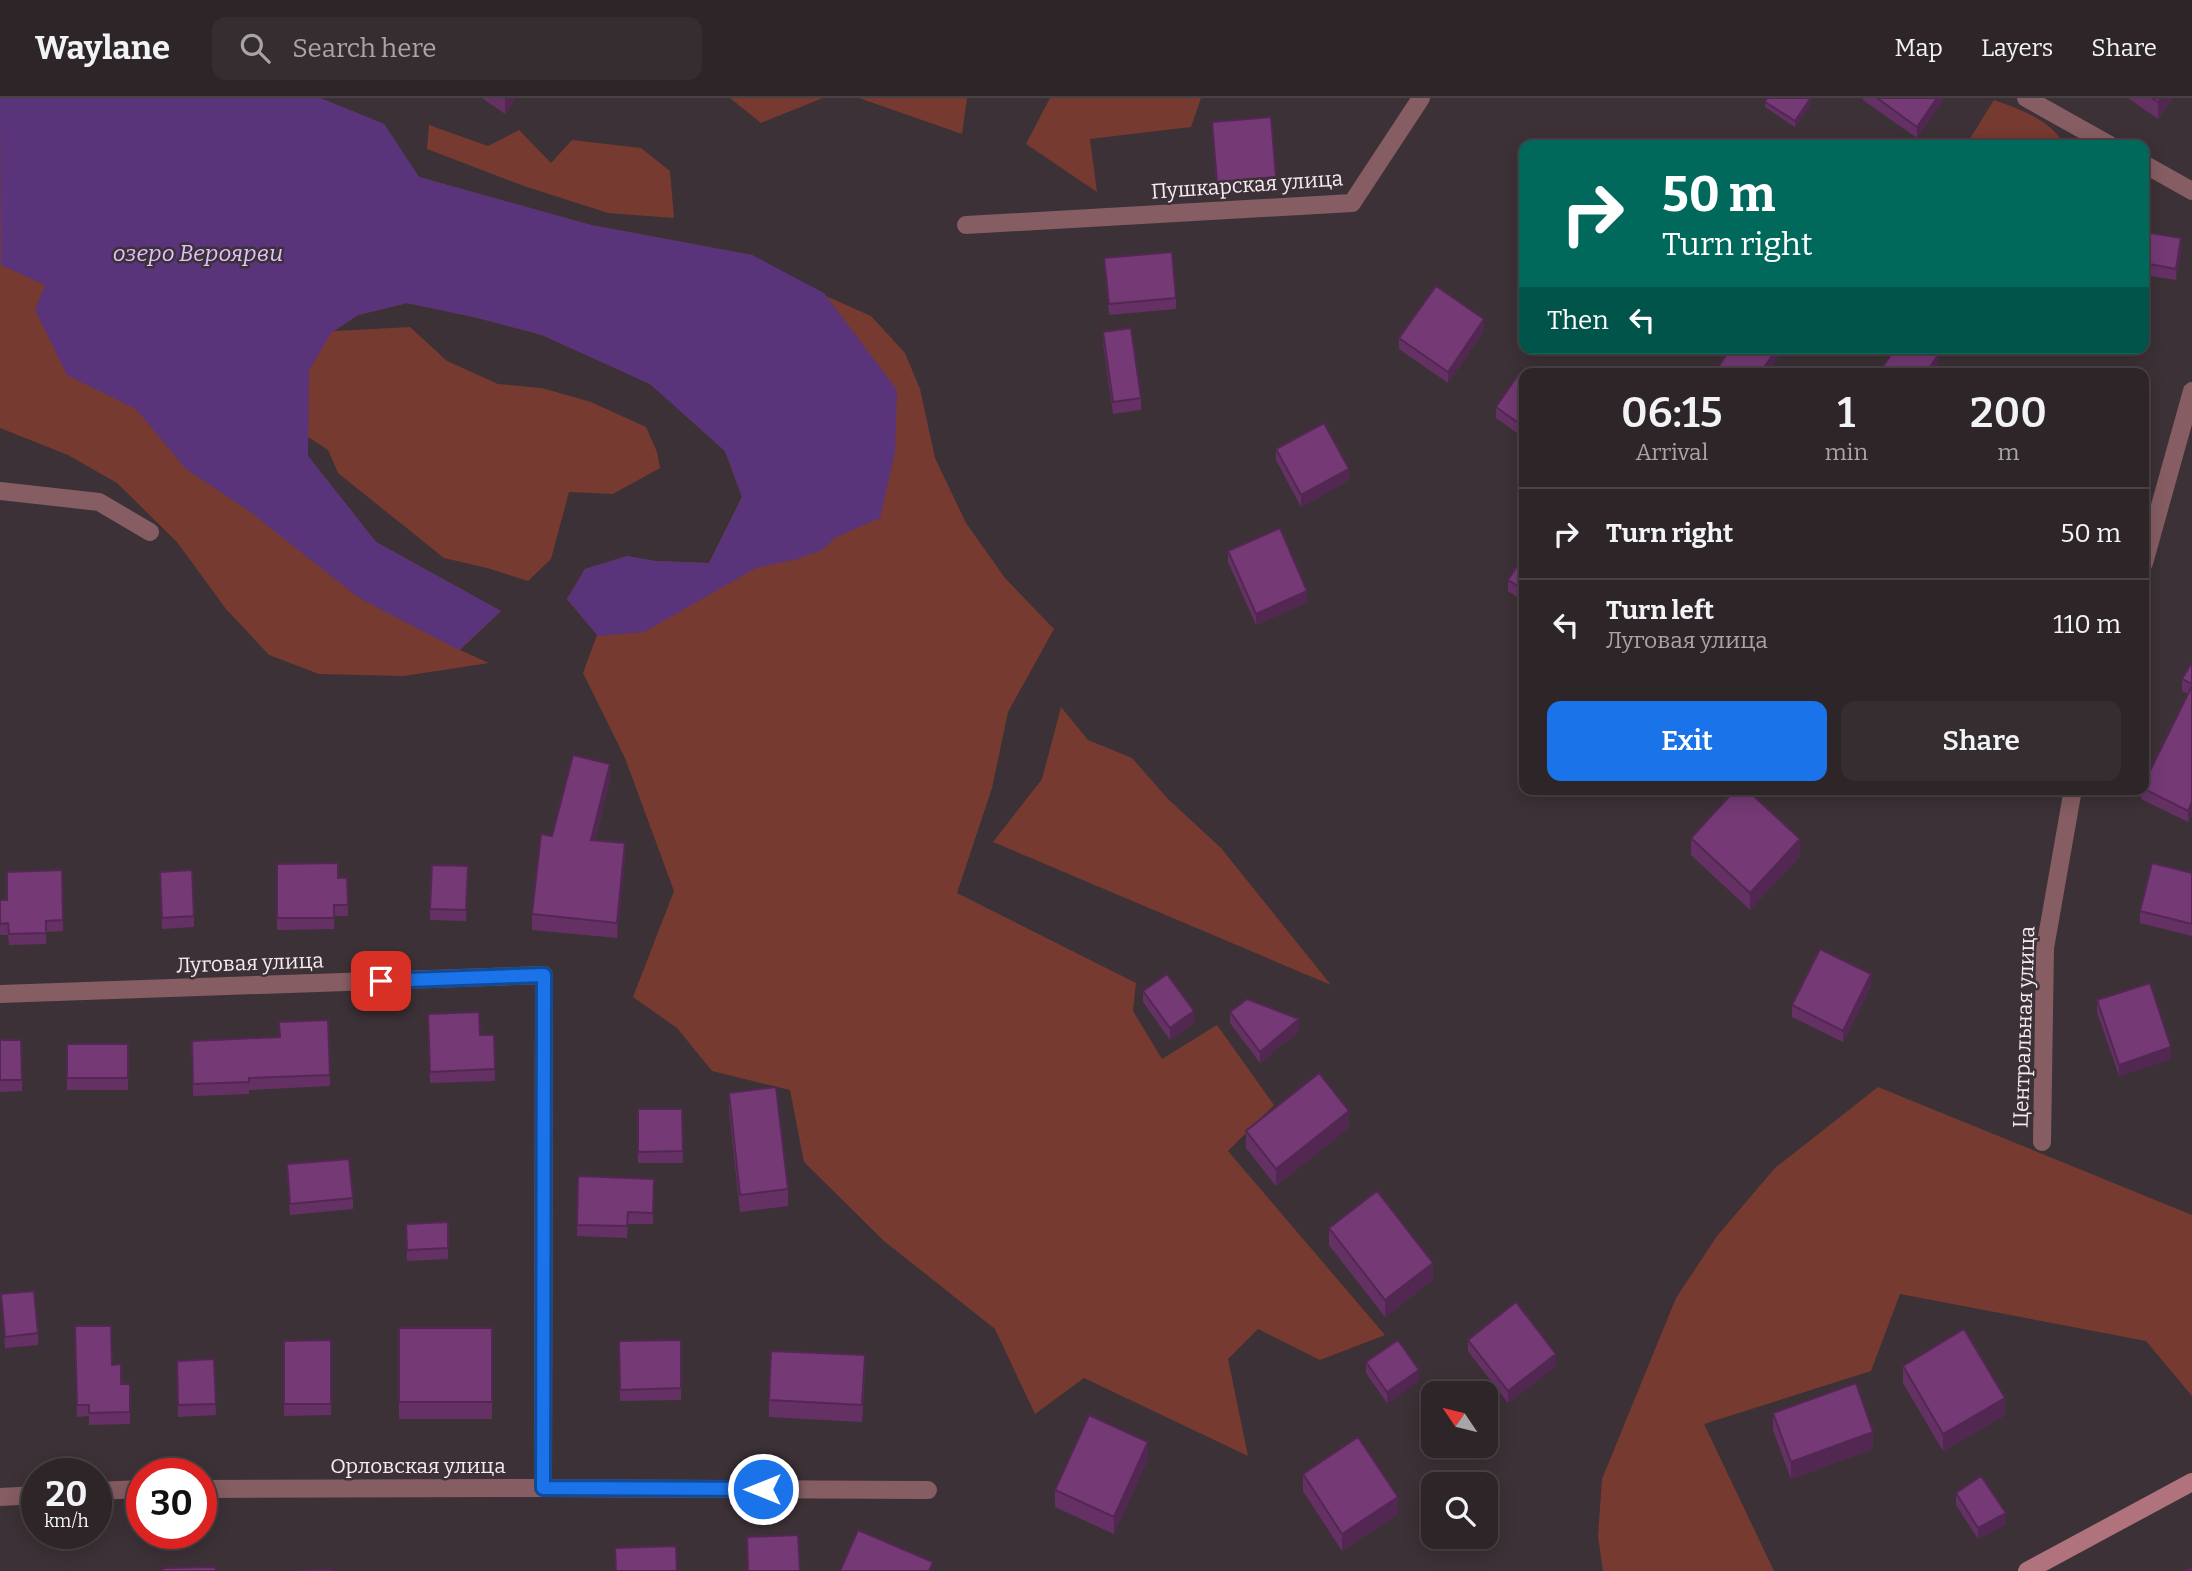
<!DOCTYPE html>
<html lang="en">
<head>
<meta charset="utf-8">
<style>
	body { margin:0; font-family:Bitter,serif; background:#352d30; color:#f1f3f6; height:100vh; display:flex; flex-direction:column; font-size:26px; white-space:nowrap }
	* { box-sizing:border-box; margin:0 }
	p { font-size:23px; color:#a7a5a8 }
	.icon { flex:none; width:38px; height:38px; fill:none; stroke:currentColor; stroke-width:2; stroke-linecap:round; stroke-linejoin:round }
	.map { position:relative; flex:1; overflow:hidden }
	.side { position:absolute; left:1519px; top:270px; width:630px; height:427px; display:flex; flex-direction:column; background:#2d2528; border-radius:14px; box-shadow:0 4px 18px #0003,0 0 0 2px #484245 }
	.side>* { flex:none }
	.top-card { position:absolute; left:1519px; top:42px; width:630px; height:214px; border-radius:14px; box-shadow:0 4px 18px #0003,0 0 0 2px #484245; background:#00695c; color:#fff; overflow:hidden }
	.needle { width:46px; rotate:305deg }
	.fabs { position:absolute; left:1421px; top:1283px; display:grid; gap:14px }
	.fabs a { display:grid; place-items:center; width:77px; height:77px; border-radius:14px; background:#2d2528; box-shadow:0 4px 18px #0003,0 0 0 2px #484245; font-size:35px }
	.speed { position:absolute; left:21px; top:1360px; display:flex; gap:14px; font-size:35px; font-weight:700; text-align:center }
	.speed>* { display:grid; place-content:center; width:91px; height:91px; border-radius:50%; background:#2d2528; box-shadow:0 4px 18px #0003,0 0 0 2px #484245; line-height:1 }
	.speed small { font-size:18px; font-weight:400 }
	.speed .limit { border:10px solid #d22; background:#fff; color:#111 }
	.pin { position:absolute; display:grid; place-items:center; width:60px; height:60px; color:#fff; margin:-30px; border-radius:14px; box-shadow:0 4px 10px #0006 }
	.me { position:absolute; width:77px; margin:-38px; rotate:270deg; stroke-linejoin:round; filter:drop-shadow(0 0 5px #0008) }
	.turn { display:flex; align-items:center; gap:24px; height:147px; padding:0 28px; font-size:32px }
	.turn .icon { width:91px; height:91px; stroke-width:2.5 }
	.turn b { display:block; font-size:49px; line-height:60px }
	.then { display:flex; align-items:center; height:66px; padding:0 28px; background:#0003; gap:14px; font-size:26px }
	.eta { display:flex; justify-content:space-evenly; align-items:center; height:119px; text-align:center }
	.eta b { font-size:42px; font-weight:600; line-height:49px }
	.cta { display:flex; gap:14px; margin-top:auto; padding:14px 28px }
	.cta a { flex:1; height:80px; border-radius:14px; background:#1a73e8; color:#fff; font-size:28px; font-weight:600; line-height:80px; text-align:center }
	.cta a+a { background:#352d30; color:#f1f3f6 }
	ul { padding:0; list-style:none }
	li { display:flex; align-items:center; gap:21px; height:91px; padding:0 28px; border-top:2px solid #484245 }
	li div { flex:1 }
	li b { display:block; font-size:26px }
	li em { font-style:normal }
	header { display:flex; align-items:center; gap:42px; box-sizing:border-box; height:98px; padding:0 35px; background:#2d2528; border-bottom:2px solid #484245 }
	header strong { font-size:33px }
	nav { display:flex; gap:38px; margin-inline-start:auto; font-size:24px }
	.search { width:490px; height:63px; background:#352d30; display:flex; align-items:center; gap:18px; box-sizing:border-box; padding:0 24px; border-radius:14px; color:#a7a5a8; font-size:26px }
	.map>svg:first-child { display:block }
	.green { fill:#763a31 }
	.water { fill:#59347a }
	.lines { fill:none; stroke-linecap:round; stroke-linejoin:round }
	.street { stroke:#855d63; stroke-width:18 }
	.secondary { stroke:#b0727d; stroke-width:18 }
	.wall { fill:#653165 }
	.shaded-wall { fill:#522852 }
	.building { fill:#753975; stroke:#522852; stroke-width:2 }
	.route-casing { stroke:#114b97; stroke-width:18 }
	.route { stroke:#1a73e8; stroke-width:12 }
	.labels { text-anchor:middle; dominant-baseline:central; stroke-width:5; stroke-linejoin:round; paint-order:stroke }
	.street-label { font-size:21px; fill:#f3ebef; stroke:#3c3136 }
	.water-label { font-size:23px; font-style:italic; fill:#dfc2ff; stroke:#3c3136 }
</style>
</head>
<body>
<header>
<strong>Waylane</strong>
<div class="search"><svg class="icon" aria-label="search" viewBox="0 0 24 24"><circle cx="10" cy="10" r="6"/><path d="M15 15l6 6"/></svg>Search here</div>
<nav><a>Map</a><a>Layers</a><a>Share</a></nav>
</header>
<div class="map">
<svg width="2192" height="1473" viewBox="0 0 2192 1473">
	<rect width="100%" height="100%" fill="#3c3136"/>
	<path class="green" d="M 0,0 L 320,0 L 384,26 L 419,79 L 591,127 L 752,157 L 826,198 L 871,218 L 905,255 L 920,291 L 935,360 L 966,425 L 1005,480 L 1054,531 L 1008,614 L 992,690 L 957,795 L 1136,885 L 1133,913 L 1162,961 L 1217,927 L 1274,1007 L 1228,1053 L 1385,1237 L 1320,1262 L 1258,1231 L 1228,1261 L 1248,1358 L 1084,1280 L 1035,1316 L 995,1231 L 884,1143 L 804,1064 L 790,992 L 712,973 L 677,930 L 633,899 L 674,793 L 625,660 L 583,575 L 597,537 L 567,501 L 585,471 L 627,458 L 655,463 L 709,465 L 742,399 L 725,353 L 650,286 L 542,237 L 478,220 L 407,205 L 358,217 L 334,233 L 410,229 L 447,263 L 498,286 L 542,290 L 591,304 L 646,329 L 657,354 L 660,370 L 613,396 L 569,394 L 551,461 L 528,483 L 487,470 L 444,460 L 338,375 L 328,352 L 308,339 L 308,358 L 376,444 L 501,513 L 460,552 L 489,565 L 404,578 L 319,576 L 269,557 L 226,511 L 177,444 L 117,385 L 68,357 L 0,330 Z
		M 730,0 L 823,0 L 761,25 Z
		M 859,0 L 967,0 L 962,36 Z
		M 1050,0 L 1201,0 L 1191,29 L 1090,41 L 1097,94 L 1026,46 Z
		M 1994,2 C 2019,11 2052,22 2064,47 L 1966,47 Z
		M 429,27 L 488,48 L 519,32 L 551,65 L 572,42 L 641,50 L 670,73 L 674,120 L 608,115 L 524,88 L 427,51 Z
		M 1061,609 L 1088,642 L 1132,660 L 1168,701 L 1221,750 L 1331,887 L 993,744 L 1042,681 Z
		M 1878,989 L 2192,1117 L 2192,1298 L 2146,1243 L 1900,1196 L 1871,1273 L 1704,1326 L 1774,1473 L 1603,1473 L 1598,1438 L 1602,1381 L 1676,1200 L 1717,1138 L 1775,1070 Z"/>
	<path class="water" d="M 0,0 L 320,0 L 384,26 L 419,79 L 591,127 L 752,157 L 824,195 L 897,292 L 895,354 L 880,420 L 836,439 L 822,452 L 797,461 L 756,470 L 644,534 L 598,538 L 567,501 L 585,471 L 627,458 L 655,463 L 709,465 L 742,399 L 725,353 L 650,286 L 542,237 L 478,220 L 407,205 L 358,217 L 332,234 L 309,272 L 308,358 L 376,444 L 501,513 L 459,552 L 359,500 L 249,413 L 186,371 L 136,311 L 67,277 L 35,212 L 45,187 L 1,167 Z"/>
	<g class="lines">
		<path class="street" d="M 2026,0 L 2110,47
			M 2144,66 L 2192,93
			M 966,127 L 1352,105 L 1421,0
			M 0,393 L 99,404 L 150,434
			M 2144,465 L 2192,293
			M 0,896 L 544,877 L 543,1390
			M 2042,1044 L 2045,850 L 2073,691
			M 201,1391 L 543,1390 L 928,1392
			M 96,1393 L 142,1391
			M 0,1399 L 37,1397"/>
		<path class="secondary" d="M 2027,1473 L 2192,1384"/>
	</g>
	<path class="wall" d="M 482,0 L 516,0 L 505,16 Z
		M 1863,0 L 1945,0 L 1917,40 L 1863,2 Z
		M 2128,0 L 2173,0 L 2158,21 Z
		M 1765,4 L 1810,7 L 1795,29 L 1765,9 Z
		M 1212,24 L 1276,79 L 1276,91 L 1217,96 Z
		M 2144,141 L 2181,152 L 2176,182 L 2144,177 Z
		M 1104,160 L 1176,200 L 1176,211 L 1109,217 Z
		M 1484,233 L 1448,285 L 1399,251 L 1399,240 Z
		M 1103,234 L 1141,300 L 1141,312 L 1113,316 L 1103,245 Z
		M 1524,281 L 1524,340 L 1496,320 L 1496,309 Z
		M 1276,351 L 1349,382 L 1301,409 L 1276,362 Z
		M 1228,453 L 1307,504 L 1256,527 L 1228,464 Z
		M 1524,457 L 1524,504 L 1508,493 L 1508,482 Z
		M 2192,564 L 2192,716 L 2188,724 L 2141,701 L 2141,691 L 2144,691 L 2188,596 L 2182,593 L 2182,581 Z
		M 610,682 L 595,742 L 625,761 L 617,840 L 532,832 L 532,816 L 552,738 Z
		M 1691,740 L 1800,758 L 1750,812 L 1691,757 Z
		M 277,766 L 338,780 L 347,780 L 348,818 L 334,818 L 334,831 L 277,832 Z
		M 468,768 L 466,823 L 430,822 L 430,811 Z
		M 62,772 L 63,833 L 46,834 L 46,846 L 9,847 L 8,837 L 0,837 L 0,802 L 7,802 Z
		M 160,774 L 194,818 L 194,829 L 162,831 Z
		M 2192,775 L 2192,838 L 2140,825 L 2140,813 Z
		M 1871,888 L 1843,944 L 1792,919 L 1792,907 Z
		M 1143,893 L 1194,925 L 1170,942 L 1143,904 Z
		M 2097,902 L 2171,961 L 2119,978 L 2097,914 Z
		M 1230,914 L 1299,933 L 1260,965 L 1230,925 Z
		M 428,916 L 480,937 L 494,937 L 495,983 L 430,985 Z
		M 0,942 L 22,982 L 22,993 L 0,994 Z
		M 67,946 L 128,946 L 128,992 L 67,992 Z
		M 192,954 L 330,977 L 330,988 L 249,992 L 249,996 L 193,998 Z
		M 729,995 L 788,1091 L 788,1108 L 740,1114 L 729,1012 Z
		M 638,1011 L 682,1011 L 683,1065 L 638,1065 Z
		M 1349,1030 L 1276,1088 L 1246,1050 L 1246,1033 Z
		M 287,1066 L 353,1100 L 353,1111 L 290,1117 Z
		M 578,1078 L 654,1081 L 653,1126 L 628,1126 L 627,1140 L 577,1138 Z
		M 448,1124 L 448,1161 L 407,1163 L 406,1126 Z
		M 1329,1130 L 1433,1182 L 1385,1219 L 1329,1147 Z
		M 1,1196 L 38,1235 L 38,1247 L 5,1250 Z
		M 75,1228 L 112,1267 L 121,1286 L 130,1286 L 130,1326 L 89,1327 L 89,1318 L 77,1319 Z
		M 399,1230 L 492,1230 L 492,1321 L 399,1321 Z
		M 331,1242 L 331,1317 L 284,1318 L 284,1243 Z
		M 681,1242 L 681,1302 L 620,1303 L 619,1243 Z
		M 1468,1242 L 1556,1268 L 1508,1305 L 1468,1253 Z
		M 214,1261 L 216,1317 L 178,1319 L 177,1263 Z
		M 1366,1264 L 1419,1283 L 1387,1305 L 1366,1275 Z
		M 1903,1268 L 2005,1317 L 1943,1353 L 1903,1285 Z
		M 865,1274 L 862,1324 L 769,1319 L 769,1302 Z
		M 1773,1315 L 1873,1351 L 1791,1381 L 1773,1332 Z
		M 1148,1361 L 1114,1436 L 1055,1409 L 1055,1392 Z
		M 1303,1376 L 1398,1416 L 1342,1453 L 1303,1393 Z
		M 1956,1395 L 2006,1426 L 1978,1441 L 1956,1407 Z"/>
	<path class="shaded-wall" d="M 505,0 L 516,0 L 505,16 Z
		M 1937,0 L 1945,0 L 1917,40 L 1917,29 Z
		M 2161,0 L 2173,0 L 2158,21 L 2158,4 Z
		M 1810,1 L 1810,7 L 1795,29 L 1795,23 Z
		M 2181,140 L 2181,152 L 2176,182 L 2176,171 Z
		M 1484,221 L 1484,233 L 1448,285 L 1448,274 Z
		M 1777,251 L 1777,262 L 1768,275 L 1760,275 Z
		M 1938,257 L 1938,269 L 1934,275 L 1926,275 Z
		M 1349,371 L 1349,382 L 1301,409 L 1301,397 Z
		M 1307,493 L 1307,504 L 1256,527 L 1256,516 Z
		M 610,666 L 610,682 L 591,757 L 591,742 Z
		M 2192,704 L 2192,716 L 2188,724 L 2188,713 Z
		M 1800,741 L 1800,758 L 1750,812 L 1750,795 Z
		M 625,745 L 625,761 L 617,840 L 617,825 Z
		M 1871,876 L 1871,888 L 1843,944 L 1843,933 Z
		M 1194,913 L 1194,925 L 1170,942 L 1170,930 Z
		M 1299,921 L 1299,933 L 1260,965 L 1260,954 Z
		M 2171,949 L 2171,961 L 2119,978 L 2119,967 Z
		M 1349,1013 L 1349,1030 L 1276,1088 L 1276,1071 Z
		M 1433,1165 L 1433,1182 L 1385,1219 L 1385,1202 Z
		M 1556,1256 L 1556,1268 L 1508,1305 L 1508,1293 Z
		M 1419,1272 L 1419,1283 L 1387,1305 L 1387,1294 Z
		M 2005,1300 L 2005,1317 L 1943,1353 L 1943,1336 Z
		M 1873,1334 L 1873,1351 L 1791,1381 L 1791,1364 Z
		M 1148,1344 L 1148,1361 L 1114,1436 L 1114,1419 Z
		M 1398,1399 L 1398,1416 L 1342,1453 L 1342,1436 Z
		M 2006,1415 L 2006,1426 L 1978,1441 L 1978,1430 Z"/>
	<path class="building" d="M 1767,0 L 1809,0 L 1810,1 L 1795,23 L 1765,4 Z
		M 1877,0 L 1937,0 L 1917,29 Z
		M 2152,0 L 2161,0 L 2158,4 Z
		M 1271,19 L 1276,79 L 1217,84 L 1212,24 Z
		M 2145,134 L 2181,140 L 2176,171 L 2144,165 Z
		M 1172,154 L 1176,200 L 1109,206 L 1104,160 Z
		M 1436,188 L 1484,221 L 1448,274 L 1399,240 Z
		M 1131,230 L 1141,300 L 1113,304 L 1103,234 Z
		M 1731,250 L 1777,250 L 1777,251 L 1760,275 L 1714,275 Z
		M 1896,250 L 1929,250 L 1938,257 L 1926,275 L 1886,275 L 1881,271 Z
		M 1518,277 L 1524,281 L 1524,329 L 1496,309 Z
		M 1324,325 L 1349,371 L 1301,397 L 1276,351 Z
		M 1280,430 L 1307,493 L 1256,516 L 1228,453 Z
		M 1524,457 L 1524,492 L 1508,482 Z
		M 2192,564 L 2192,586 L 2182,581 Z
		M 2192,588 L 2192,704 L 2188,713 L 2144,691 L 2144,685 Z
		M 573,657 L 610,666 L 591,742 L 625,745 L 617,825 L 532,816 L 541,736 L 552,738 Z
		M 1736,691 L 1746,691 L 1800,741 L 1750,795 L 1691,740 Z
		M 338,765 L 338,780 L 347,780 L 348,807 L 334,807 L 334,820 L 277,820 L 277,766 Z
		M 2152,765 L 2192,775 L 2192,826 L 2140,813 Z
		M 432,767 L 468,768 L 466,812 L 430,811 Z
		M 62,772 L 63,822 L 46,823 L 46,835 L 9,836 L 8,825 L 0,826 L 0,802 L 7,802 L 7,774 Z
		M 192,772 L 194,818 L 162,820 L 160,774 Z
		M 1820,851 L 1871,876 L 1843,933 L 1792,907 Z
		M 1167,876 L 1194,913 L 1170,930 L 1143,893 Z
		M 2150,885 L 2171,949 L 2119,967 L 2097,902 Z
		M 1247,901 L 1299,921 L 1260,954 L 1230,914 Z
		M 479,914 L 480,937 L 494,937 L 495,971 L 430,974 L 428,916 Z
		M 328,922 L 330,977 L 249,980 L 249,984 L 193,986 L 192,943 L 280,939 L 279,924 Z
		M 0,942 L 21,942 L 22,982 L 0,982 Z
		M 67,946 L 128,946 L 128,980 L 67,980 Z
		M 1319,975 L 1349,1013 L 1276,1071 L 1246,1033 Z
		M 776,989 L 788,1091 L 740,1097 L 729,995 Z
		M 638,1011 L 682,1011 L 683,1053 L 638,1054 Z
		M 349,1061 L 353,1100 L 290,1106 L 287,1066 Z
		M 578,1078 L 654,1081 L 653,1115 L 628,1114 L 627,1128 L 577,1127 Z
		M 1377,1093 L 1433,1165 L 1385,1202 L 1329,1130 Z
		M 448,1124 L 448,1150 L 407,1152 L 406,1126 Z
		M 34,1193 L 38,1235 L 5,1239 L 1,1196 Z
		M 1516,1204 L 1556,1256 L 1508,1293 L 1468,1242 Z
		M 75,1228 L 111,1228 L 112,1267 L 121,1266 L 121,1286 L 130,1286 L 130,1314 L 89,1315 L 89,1307 L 77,1307 Z
		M 399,1230 L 492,1230 L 492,1304 L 399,1304 Z
		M 1964,1231 L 2005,1300 L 1943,1336 L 1903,1268 Z
		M 331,1242 L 331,1306 L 284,1306 L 284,1243 Z
		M 681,1242 L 681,1290 L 620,1292 L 619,1243 Z
		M 1398,1242 L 1419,1272 L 1387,1294 L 1366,1264 Z
		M 771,1253 L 865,1257 L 862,1307 L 769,1302 Z
		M 214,1261 L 216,1306 L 178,1307 L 177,1263 Z
		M 1856,1285 L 1873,1334 L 1791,1364 L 1773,1315 Z
		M 1089,1317 L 1148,1344 L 1114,1419 L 1055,1392 Z
		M 1358,1339 L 1398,1399 L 1342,1436 L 1303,1376 Z
		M 1981,1378 L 2006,1415 L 1978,1430 L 1956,1395 Z
		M 858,1432 L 933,1464 L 929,1473 L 840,1473 Z
		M 798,1437 L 800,1473 L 748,1473 L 747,1439 Z
		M 676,1448 L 677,1473 L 616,1473 L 615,1450 Z
		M 215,1469 L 216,1473 L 163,1473 L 163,1470 Z
		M 2192,1469 L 2192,1473 L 2184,1473 Z
		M 331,1471 L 332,1473 L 296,1473 Z"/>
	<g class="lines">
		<g class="route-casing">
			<path id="route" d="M 381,883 L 544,877 L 543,1390 L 763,1391"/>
		</g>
		<use href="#route" class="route"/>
	</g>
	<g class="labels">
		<g class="street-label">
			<text transform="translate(1247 87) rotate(-4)">Пушкарская улица</text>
			<text transform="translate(250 865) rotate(-2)">Луговая улица</text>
			<text transform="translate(2024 929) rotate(-88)">Центральная улица</text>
			<text x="418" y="1368">Орловская улица</text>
		</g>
		<g class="water-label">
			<text x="198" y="155">озеро Вероярви</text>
		</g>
	</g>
</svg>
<div class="fabs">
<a><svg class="needle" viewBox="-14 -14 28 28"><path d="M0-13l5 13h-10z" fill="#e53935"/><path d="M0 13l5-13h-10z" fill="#a7a5a8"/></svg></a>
<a><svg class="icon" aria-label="search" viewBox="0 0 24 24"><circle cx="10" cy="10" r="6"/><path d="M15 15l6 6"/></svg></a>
</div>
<div class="speed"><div>20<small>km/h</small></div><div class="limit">30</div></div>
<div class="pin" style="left:381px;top:883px;background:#d93025"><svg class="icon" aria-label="arrive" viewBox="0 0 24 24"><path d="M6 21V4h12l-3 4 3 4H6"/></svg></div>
<svg class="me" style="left:763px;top:1391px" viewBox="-20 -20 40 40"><circle r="17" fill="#1a73e8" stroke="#fff" stroke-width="3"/><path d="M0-11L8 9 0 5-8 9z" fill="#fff"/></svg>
<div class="top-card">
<div class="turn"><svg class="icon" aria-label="right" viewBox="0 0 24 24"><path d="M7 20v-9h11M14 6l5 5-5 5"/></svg><div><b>50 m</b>Turn right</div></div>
<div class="then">Then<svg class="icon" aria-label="left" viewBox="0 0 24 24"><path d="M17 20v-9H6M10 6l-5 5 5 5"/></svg></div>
</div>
<section class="side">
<div class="eta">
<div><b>06:15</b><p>Arrival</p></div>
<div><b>1</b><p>min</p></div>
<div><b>200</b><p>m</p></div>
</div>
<ul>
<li><svg class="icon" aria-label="right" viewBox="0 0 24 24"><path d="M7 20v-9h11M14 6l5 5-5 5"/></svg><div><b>Turn right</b></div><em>50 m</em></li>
<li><svg class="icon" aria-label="left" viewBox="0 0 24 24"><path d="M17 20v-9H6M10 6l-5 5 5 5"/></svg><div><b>Turn left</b><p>Луговая улица</p></div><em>110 m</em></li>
</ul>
<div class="cta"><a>Exit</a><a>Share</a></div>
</section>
</div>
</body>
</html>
